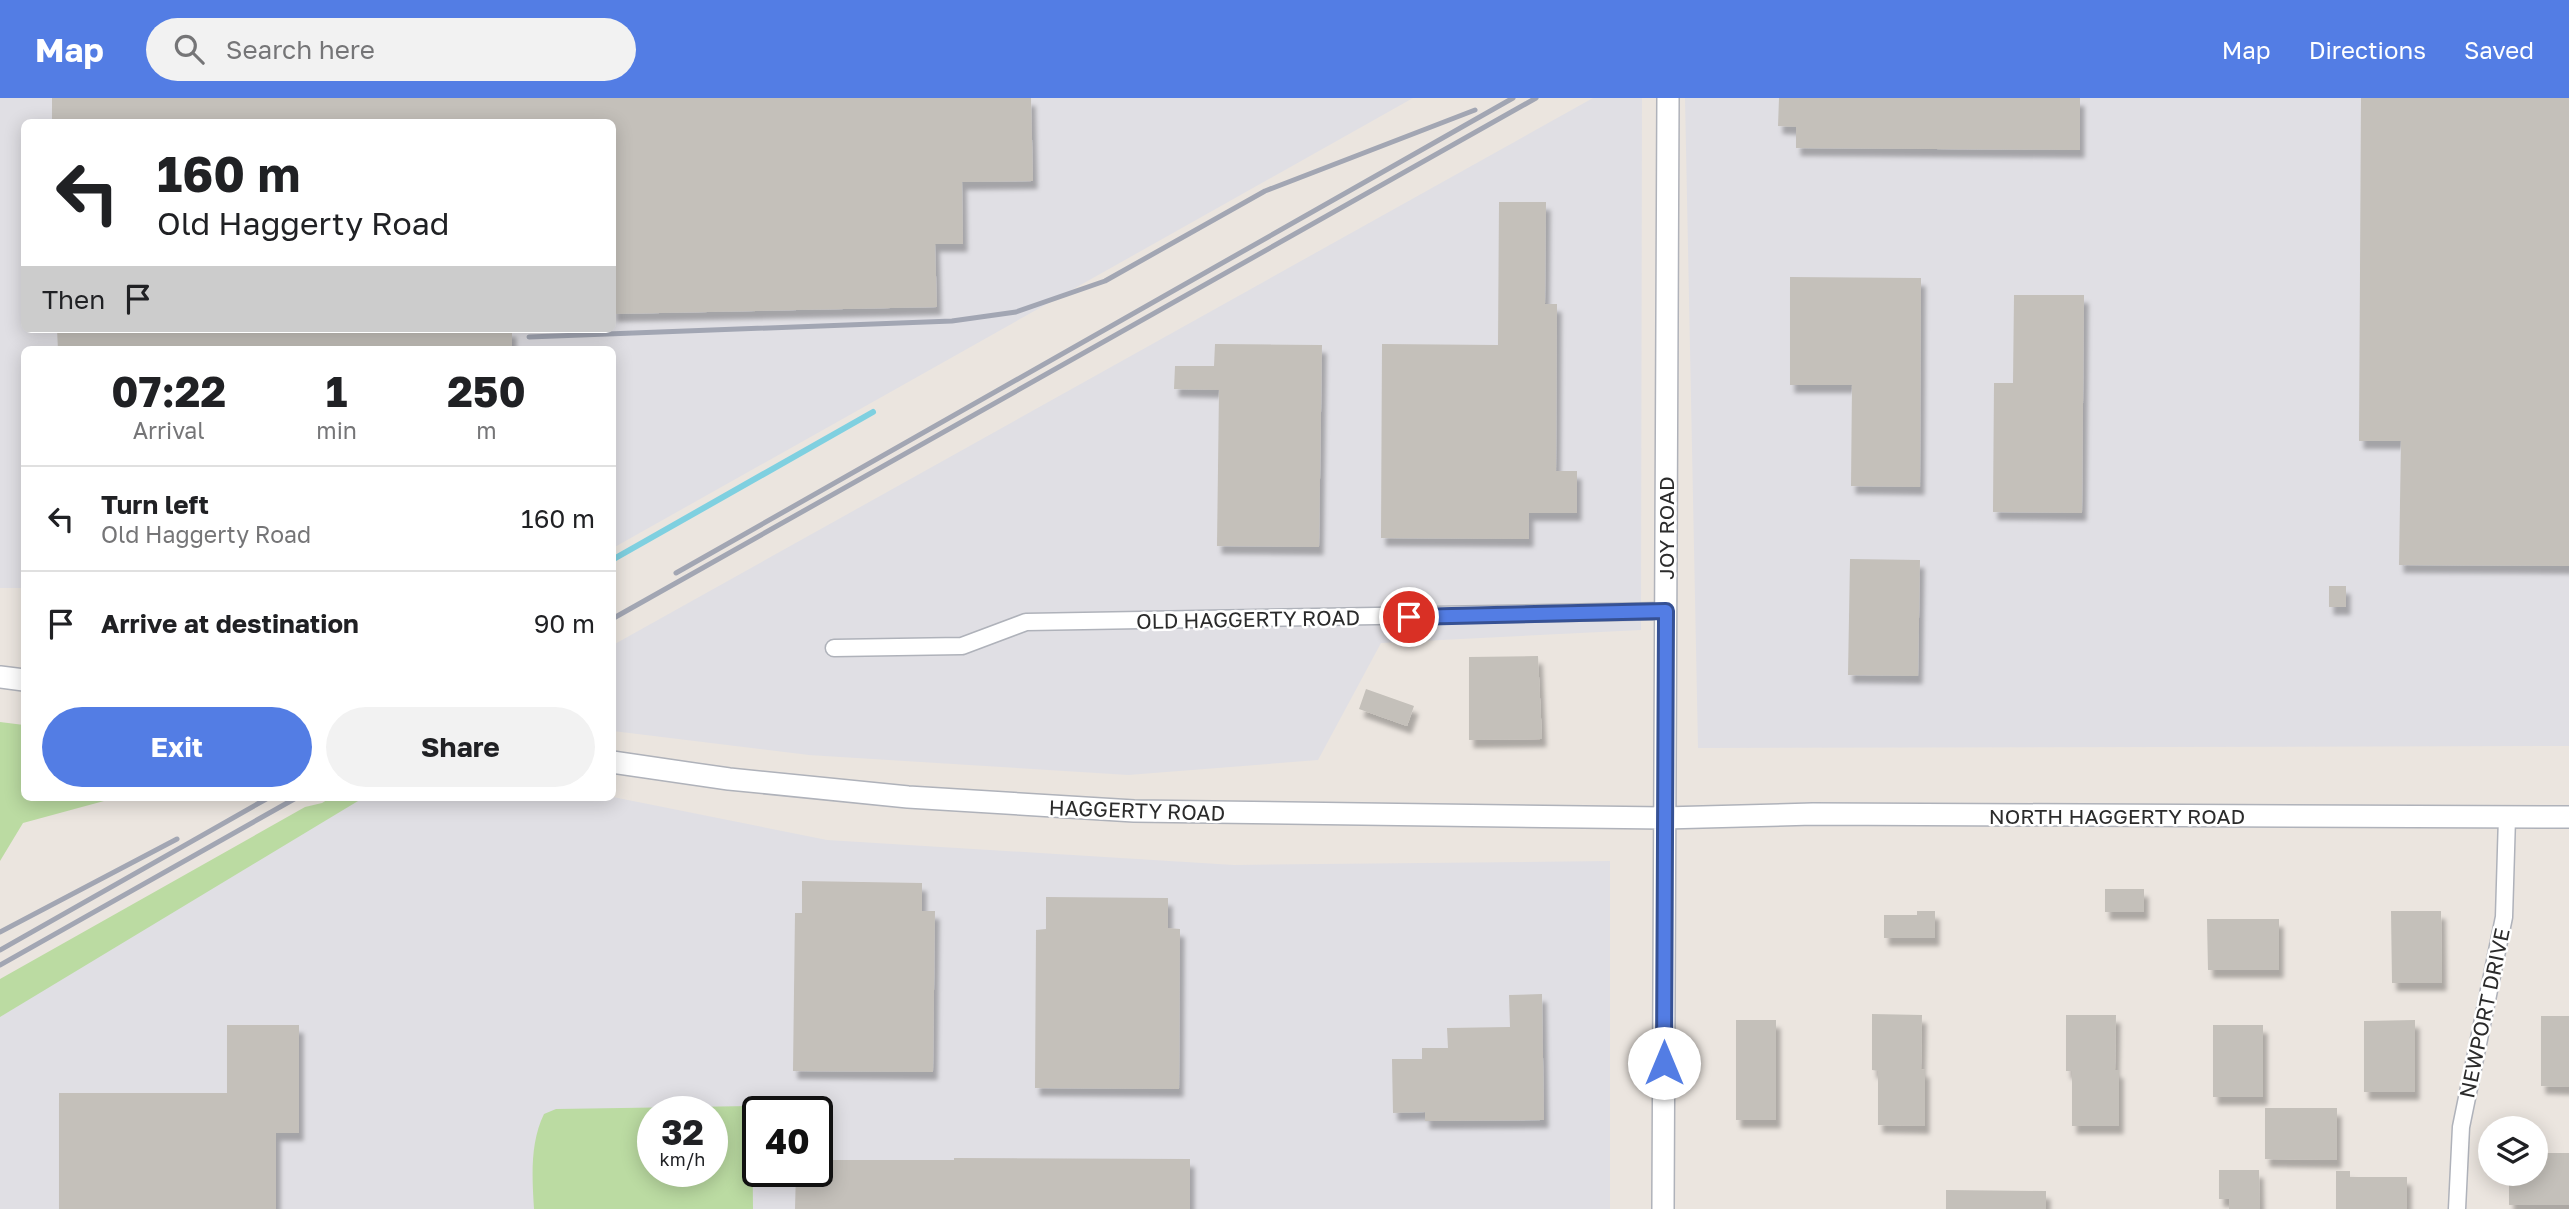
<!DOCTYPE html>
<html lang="en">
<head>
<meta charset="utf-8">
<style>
	body { margin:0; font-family:"Golos Text",sans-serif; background:#f2f2f2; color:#202124; height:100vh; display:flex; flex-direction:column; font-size:26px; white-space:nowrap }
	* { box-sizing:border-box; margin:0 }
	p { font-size:23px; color:#757577 }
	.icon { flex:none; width:38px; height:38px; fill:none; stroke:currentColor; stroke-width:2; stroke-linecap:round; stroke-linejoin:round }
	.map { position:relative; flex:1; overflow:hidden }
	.details { position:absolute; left:21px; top:248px; width:595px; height:455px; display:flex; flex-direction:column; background:#fff; border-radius:10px; box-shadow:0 4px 18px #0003 }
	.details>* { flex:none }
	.top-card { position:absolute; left:21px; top:21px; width:595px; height:214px; border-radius:10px; box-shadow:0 4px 18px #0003; background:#fff; color:#202124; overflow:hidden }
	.controls { position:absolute; left:2478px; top:1018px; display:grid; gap:14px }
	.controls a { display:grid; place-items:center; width:70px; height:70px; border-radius:50%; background:#fff; box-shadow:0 4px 18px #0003; font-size:35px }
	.speed { position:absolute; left:637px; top:998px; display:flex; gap:14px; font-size:35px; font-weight:700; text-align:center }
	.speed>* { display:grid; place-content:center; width:91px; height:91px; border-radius:50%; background:#fff; box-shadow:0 4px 18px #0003; line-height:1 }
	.speed small { font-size:18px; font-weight:400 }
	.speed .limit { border:4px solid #111; border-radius:10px; background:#fff; color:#111 }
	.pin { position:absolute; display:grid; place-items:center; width:60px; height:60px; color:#fff; margin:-30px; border:4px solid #fff; border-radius:50%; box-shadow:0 2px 7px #0007 }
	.me { position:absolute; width:77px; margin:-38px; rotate:0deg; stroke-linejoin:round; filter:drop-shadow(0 0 5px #0008) }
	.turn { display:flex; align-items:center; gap:24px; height:147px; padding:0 21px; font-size:32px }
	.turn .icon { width:91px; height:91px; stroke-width:2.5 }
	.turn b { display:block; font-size:49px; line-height:60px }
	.then { display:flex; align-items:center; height:66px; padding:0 21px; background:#0003; gap:14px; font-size:26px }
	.eta { display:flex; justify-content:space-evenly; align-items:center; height:119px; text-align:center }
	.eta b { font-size:42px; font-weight:700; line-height:49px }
	.action { display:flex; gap:14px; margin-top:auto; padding:14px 21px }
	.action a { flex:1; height:80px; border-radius:42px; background:#537de4; color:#fff; font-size:28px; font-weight:700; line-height:80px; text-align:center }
	.action a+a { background:#f2f2f2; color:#202124 }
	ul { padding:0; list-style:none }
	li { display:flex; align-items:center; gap:21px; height:105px; padding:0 21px; border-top:2px solid #e0e0e0 }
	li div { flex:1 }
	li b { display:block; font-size:26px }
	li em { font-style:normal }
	header { display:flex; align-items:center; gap:42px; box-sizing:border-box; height:98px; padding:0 35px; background:#537de4; color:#fff }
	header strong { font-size:33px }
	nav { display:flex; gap:38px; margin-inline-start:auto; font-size:24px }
	.search { width:490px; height:63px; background:#f2f2f2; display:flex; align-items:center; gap:18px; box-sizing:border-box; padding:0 24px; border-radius:38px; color:#757577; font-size:26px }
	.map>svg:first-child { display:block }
	.industrial { fill:#e0dfe4; fill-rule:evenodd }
	.green { fill:#bbdba2; fill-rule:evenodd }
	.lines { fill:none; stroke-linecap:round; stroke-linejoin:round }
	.stream { stroke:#7fd0e0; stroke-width:6 }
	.building { fill:#c4c0ba; filter:url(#shadow) }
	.street-casing { stroke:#afb2ba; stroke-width:19 }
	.secondary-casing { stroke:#afb2ba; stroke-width:24 }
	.street { stroke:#fff; stroke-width:16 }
	.secondary { stroke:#fff; stroke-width:21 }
	.rail { stroke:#a2a6b3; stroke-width:5 }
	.route-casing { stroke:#365194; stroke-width:18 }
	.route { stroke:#537de4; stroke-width:12 }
	.labels { text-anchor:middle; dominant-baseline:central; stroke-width:5; stroke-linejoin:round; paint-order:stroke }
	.street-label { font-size:21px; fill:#2b2b2b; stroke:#fff }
</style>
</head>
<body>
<header>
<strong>Map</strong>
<div class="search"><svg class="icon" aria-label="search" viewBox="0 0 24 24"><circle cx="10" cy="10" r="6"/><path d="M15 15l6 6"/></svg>Search here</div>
<nav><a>Map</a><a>Directions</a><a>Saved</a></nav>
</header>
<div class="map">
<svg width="2569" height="1111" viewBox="0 0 2569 1111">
	<defs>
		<filter id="shadow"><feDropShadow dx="4.5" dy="8" stdDeviation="2" flood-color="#0004"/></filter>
	</defs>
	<rect width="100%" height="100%" fill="#ebe5df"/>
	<path class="industrial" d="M 0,0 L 1413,0 L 613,450 L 612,252 L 24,252 L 24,490 L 0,490 ZM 24,24 L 612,24 L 612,231 L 24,231 Z
		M 1593,0 L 1642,0 L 1641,532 L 1381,545 L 1318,662 L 1128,677 L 809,657 L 613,633 L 613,547 Z
		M 1685,0 L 2569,0 L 2569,648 L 1698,650 Z
		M 613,699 L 827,742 L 1234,767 L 1610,763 L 1610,1111 L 0,1111 L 0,901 L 344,700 ZM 653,1013 L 712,1013 L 712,1073 L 653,1073 ZM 758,1013 L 817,1013 L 817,1073 L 758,1073 Z"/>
	<path class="green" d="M 0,624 L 24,627 L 24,700 L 115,700 L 23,725 L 0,763 Z
		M 330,700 L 363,700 L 0,919 L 0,881 L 305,709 L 322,705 Z
		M 752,1008 L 753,1111 L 534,1111 C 532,1078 530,1045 544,1016 L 556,1011 ZM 712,1013 L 712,1073 L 653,1073 L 653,1013 Z"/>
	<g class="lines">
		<path class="stream" d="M 612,462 L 873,314"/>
	</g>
	<path class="building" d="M 52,0 L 1031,0 L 1033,83 L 962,84 L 963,146 L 935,146 L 937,209 L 612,216 L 612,24 L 52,24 Z
		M 1779,0 L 2080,0 L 2080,52 L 1796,50 L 1796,29 L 1778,28 Z
		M 2361,0 L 2569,0 L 2569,468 L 2399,467 L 2401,343 L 2359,343 Z
		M 1499,104 L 1546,104 L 1545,206 L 1557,206 L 1556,373 L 1577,373 L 1577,415 L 1529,415 L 1529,441 L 1381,440 L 1382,246 L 1498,247 Z
		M 1790,179 L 1921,180 L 1920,389 L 1851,388 L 1852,287 L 1790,287 Z
		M 2014,197 L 2084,197 L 2082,415 L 1993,414 L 1994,285 L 2013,285 Z
		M 57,231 L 512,231 L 512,252 L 58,252 Z
		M 1215,246 L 1322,247 L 1319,449 L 1217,448 L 1219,292 L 1174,291 L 1175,268 L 1214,268 Z
		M 1850,461 L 1920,462 L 1918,578 L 1848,577 Z
		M 2329,488 L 2346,488 L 2346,509 L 2329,509 Z
		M 1538,558 L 1542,641 L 1469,642 L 1469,559 Z
		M 1366,591 L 1414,608 L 1407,628 L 1359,611 Z
		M 802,783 L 922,785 L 922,813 L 935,813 L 933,974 L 793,973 L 795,815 L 802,815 Z
		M 2105,791 L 2144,791 L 2144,814 L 2105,814 Z
		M 1046,799 L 1168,800 L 1168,830 L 1180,831 L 1179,991 L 1035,990 L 1036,832 L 1046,831 Z
		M 1917,813 L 1935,813 L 1935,840 L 1884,840 L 1884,817 L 1917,817 Z
		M 2391,813 L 2441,813 L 2442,885 L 2392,885 Z
		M 2207,821 L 2279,821 L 2279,872 L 2208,872 Z
		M 1542,896 L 1544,1022 L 1425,1023 L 1425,1014 L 1393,1015 L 1392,961 L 1422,961 L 1422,950 L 1448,950 L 1447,930 L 1510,929 L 1509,897 Z
		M 1872,916 L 1922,917 L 1921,972 L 1925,971 L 1925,1028 L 1878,1027 L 1878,973 L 1872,972 Z
		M 2066,917 L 2116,917 L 2115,972 L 2119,972 L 2119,1028 L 2072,1028 L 2072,973 L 2066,973 Z
		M 2541,918 L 2569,918 L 2569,989 L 2541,988 Z
		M 1736,922 L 1776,922 L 1776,1022 L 1736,1022 Z
		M 2415,922 L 2415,994 L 2364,994 L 2364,923 Z
		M 227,927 L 299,927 L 299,1035 L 276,1035 L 276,1111 L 59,1111 L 59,995 L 227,995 Z
		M 2213,927 L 2263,927 L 2263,999 L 2213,999 Z
		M 2265,1010 L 2337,1010 L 2337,1062 L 2265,1061 Z
		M 2536,1055 L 2569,1055 L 2569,1107 L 2509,1107 L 2509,1076 L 2536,1076 Z
		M 954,1060 L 1190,1061 L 1190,1111 L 795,1111 L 796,1073 L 817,1073 L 817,1062 L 954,1062 Z
		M 2219,1072 L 2259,1072 L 2260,1111 L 2229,1111 L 2229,1101 L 2219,1101 Z
		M 2336,1073 L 2350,1073 L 2350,1079 L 2407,1079 L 2407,1111 L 2336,1111 Z
		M 1946,1092 L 2046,1093 L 2046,1111 L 1946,1111 Z"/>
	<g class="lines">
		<g class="street-casing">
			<path id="street" d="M 834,550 L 962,548 L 1026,524 L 1666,513
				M 2457,1111 L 2461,1029 L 2504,819 L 2507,719"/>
		</g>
		<g class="secondary-casing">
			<path id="secondary" d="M 0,579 L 24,582
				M 612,664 L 729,681 L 908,699 L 1134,713 L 1664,720 L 1813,716 L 2569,719
				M 1663,1111 L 1668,0"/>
		</g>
		<use href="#street" class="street"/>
		<use href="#secondary" class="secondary"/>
		<path class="rail" d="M 529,239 L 952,223 L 1016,214 L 1105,183 L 1265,93 L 1475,12
			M 676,475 L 1513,0
			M 612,521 L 1536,0
			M 0,834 L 177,741
			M 0,852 L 268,700
			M 0,867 L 296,700"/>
	</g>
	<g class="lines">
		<g class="route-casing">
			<path id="route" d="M 1409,519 L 1666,513 L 1664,965"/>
		</g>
		<use href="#route" class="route"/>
	</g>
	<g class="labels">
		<g class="street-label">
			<text transform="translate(1666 430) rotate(-90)">JOY ROAD</text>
			<text transform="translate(1248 521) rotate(-1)">OLD HAGGERTY ROAD</text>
			<text transform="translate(1137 712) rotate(2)">HAGGERTY ROAD</text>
			<text x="2117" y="718">NORTH HAGGERTY ROAD</text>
			<text transform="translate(2484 915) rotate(-78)">NEWPORT DRIVE</text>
		</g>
	</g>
</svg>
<div class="controls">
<a><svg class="icon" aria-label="layers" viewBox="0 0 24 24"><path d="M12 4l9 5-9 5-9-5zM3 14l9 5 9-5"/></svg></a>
</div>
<div class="speed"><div>32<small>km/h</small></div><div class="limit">40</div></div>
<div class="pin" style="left:1409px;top:519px;background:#d93025"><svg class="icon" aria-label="arrive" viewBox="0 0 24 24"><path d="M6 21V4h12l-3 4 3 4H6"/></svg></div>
<svg class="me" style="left:1664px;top:965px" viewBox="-20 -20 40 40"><circle r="19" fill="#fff"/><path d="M0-13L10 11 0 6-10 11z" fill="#537de4"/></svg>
<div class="top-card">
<div class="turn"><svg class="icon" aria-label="left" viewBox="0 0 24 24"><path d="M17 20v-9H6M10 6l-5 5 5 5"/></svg><div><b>160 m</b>Old Haggerty Road</div></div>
<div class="then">Then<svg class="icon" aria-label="arrive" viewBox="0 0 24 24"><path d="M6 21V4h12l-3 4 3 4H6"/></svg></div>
</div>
<section class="details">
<div class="eta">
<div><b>07:22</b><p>Arrival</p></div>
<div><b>1</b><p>min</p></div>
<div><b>250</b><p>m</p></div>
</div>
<ul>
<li><svg class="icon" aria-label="left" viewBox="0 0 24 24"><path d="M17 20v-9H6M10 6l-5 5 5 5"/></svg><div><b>Turn left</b><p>Old Haggerty Road</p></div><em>160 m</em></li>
<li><svg class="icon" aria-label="arrive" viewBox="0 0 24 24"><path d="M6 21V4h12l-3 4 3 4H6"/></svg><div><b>Arrive at destination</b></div><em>90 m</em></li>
</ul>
<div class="action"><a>Exit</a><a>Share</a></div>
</section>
</div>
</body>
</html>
